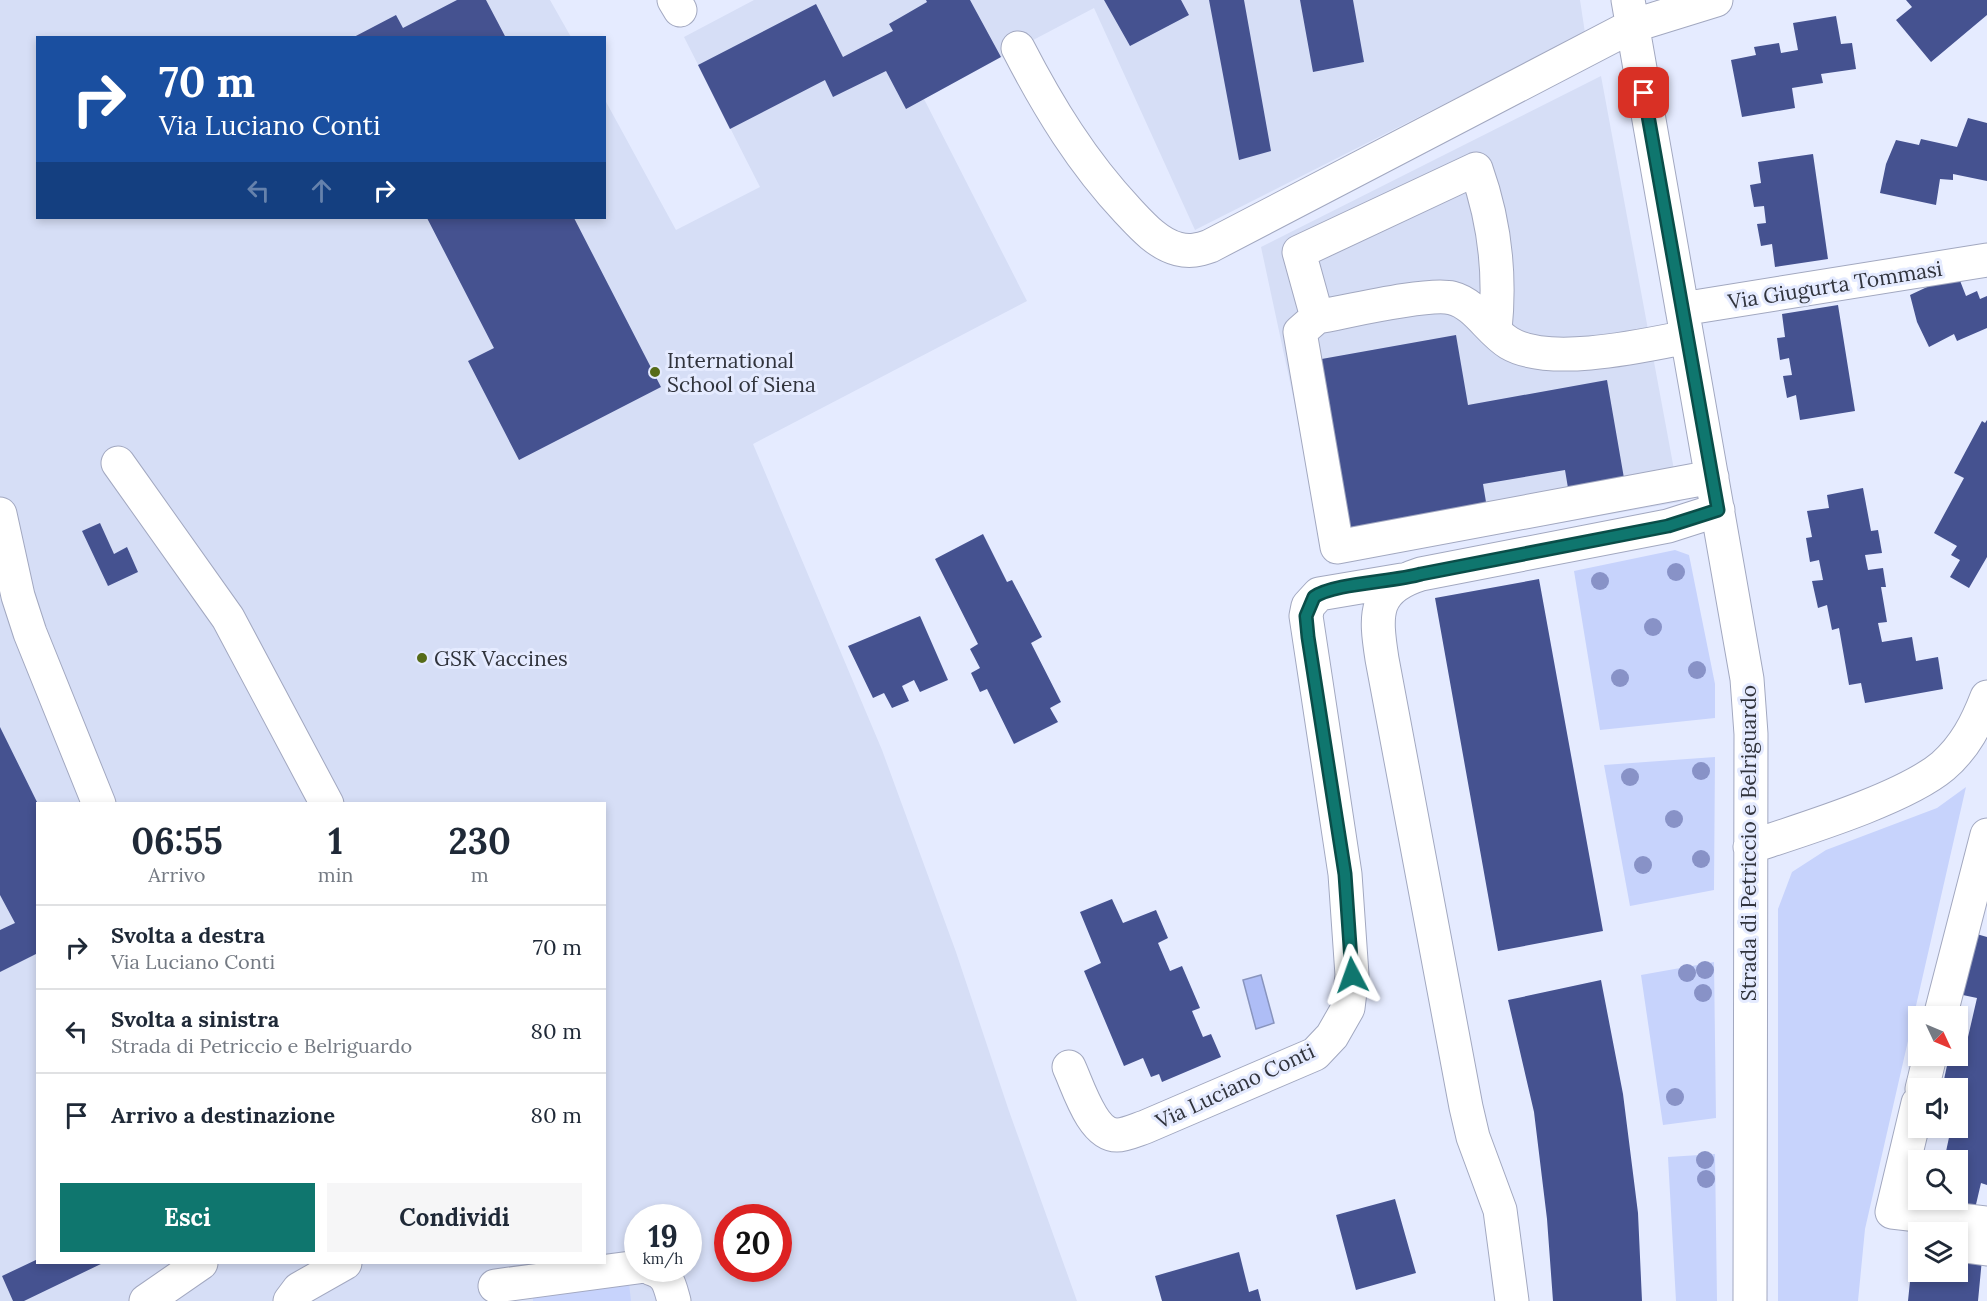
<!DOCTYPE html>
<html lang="it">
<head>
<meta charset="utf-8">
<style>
	body { margin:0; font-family:Lora,serif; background:#f6f6f7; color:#1f2937; height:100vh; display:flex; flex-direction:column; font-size:22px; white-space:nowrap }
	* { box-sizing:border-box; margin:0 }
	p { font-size:20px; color:#747a83 }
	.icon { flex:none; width:33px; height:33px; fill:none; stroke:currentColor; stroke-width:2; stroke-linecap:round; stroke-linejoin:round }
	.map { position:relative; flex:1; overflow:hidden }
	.details { position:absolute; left:36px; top:802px; width:570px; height:462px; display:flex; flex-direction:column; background:#fff; border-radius:0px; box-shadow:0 3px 9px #0003 }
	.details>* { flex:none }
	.hud { position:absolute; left:36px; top:36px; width:570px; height:183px; border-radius:0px; box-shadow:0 3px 9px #0003; background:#1a4fa0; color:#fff; overflow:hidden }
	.needle { width:39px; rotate:134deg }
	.buttons { position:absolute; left:1908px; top:1006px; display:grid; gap:12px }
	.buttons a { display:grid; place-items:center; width:60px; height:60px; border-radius:0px; background:#fff; box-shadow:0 3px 9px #0003; font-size:30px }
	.speed { position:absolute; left:624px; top:1204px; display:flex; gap:12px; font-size:30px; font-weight:700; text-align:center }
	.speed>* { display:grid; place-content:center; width:78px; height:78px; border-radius:50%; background:#fff; box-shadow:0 3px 9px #0003; line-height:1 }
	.speed small { font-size:15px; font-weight:400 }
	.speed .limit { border:9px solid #d22; background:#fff; color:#111 }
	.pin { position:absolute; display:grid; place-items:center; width:51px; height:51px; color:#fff; margin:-26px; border-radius:12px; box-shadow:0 3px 9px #0006 }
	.me { position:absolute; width:66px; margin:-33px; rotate:356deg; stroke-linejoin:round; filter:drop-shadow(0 0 4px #0008) }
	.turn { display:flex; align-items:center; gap:21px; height:126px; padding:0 24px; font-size:27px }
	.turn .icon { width:78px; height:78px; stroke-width:2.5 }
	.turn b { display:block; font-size:42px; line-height:51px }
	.lanes { display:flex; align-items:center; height:57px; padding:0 24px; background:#0003; justify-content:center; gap:30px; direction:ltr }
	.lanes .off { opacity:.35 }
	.eta { display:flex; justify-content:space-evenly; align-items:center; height:102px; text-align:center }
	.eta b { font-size:36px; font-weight:700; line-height:42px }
	.action { display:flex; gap:12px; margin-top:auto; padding:12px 24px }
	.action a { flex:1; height:69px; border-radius:0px; background:#0f766e; color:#fff; font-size:24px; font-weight:700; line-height:69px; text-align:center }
	.action a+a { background:#f6f6f7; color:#1f2937 }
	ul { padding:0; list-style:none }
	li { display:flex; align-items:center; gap:18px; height:84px; padding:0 24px; border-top:2px solid #e0e1e3 }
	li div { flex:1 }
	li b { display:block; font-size:22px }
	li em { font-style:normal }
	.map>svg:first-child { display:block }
	.built { fill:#d6def6; fill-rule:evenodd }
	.green { fill:#c7d3fc }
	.water { fill:#aebdf6; stroke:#8894be; stroke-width:1.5 }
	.building { fill:#455290 }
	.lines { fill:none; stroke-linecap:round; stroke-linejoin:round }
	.minor-casing { stroke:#a2a8c0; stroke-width:35 }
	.minor { stroke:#fff; stroke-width:33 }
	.tree { fill:#8892c7 }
	.route-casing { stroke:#0a4d48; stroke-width:15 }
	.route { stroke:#0f766e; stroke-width:10 }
	.poi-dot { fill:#566b18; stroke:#e5ebff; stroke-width:2 }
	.labels { text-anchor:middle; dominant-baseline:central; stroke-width:6; stroke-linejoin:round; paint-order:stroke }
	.street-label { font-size:21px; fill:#31343d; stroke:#e5ebff }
	.poi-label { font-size:21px; fill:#31343d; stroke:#e5ebff; text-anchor:start }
</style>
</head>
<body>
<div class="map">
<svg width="1987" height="1301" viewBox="0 0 1987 1301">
	<rect width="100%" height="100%" fill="#e5ebff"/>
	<path class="built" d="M 0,0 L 550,0 L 571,37 L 38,38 L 38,218 L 604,218 L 605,100 L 676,230 L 760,187 L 684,37 L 754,0 L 1580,0 L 1585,33 L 1195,230 L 1094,8 L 1018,48 L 924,99 L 1027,301 L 753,444 L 882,750 L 956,952 L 1009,1111 L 1077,1301 L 0,1301 ZM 38,804 L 604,804 L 604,1263 L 38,1263 ZM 638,1218 L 688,1218 L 688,1269 L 638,1269 ZM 728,1218 L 778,1218 L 778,1269 L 728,1269 Z
		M 1601,76 L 1680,502 L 1329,564 L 1261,247 Z"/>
	<path class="green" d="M 1675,550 L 1689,555 L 1715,684 L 1715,718 L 1600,730 L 1574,571 Z
		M 1715,757 L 1714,890 L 1630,906 L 1604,765 Z
		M 1966,787 L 1865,1229 L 1858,1301 L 1778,1301 L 1778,909 L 1792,872 L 1826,850 L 1937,808 Z
		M 1714,962 L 1716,1118 L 1663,1125 L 1641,975 Z
		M 1715,1154 L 1717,1301 L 1676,1301 L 1668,1157 Z
		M 629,1283 L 631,1301 L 533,1301 L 533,1291 Z"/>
	<path class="water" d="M 1261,975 L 1274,1023 L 1256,1029 L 1243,980 Z"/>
	<path class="building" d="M 457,0 L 486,0 L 506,38 L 352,38 L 396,15 L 403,28 Z
		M 926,0 L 970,0 L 1001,57 L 906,109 L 886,71 L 833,97 L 825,80 L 730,129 L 698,65 L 816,4 L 843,57 L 893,31 L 889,24 L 927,2 Z
		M 1104,0 L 1181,0 L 1189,15 L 1130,46 Z
		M 1209,0 L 1244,0 L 1271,151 L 1239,160 Z
		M 1300,0 L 1353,0 L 1364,62 L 1313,72 Z
		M 1906,0 L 1987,0 L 1987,15 L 1931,62 L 1896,20 L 1912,7 Z
		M 1836,16 L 1841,44 L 1852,43 L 1856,69 L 1821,74 L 1823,83 L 1792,88 L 1795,108 L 1742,117 L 1731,60 L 1756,55 L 1754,47 L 1779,43 L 1781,53 L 1798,50 L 1793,23 Z
		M 1968,118 L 1987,123 L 1987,181 L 1953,174 L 1953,180 L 1940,179 L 1936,205 L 1880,193 L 1886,164 L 1896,140 L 1919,145 L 1921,139 L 1957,147 Z
		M 1813,154 L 1828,259 L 1775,267 L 1772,244 L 1761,246 L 1757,224 L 1766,223 L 1764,206 L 1754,207 L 1750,185 L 1761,183 L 1758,162 Z
		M 427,218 L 574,218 L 661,387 L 519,460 L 468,361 L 494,348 Z
		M 1957,273 L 1966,296 L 1977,291 L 1980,299 L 1987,296 L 1987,328 L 1957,341 L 1954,334 L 1929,347 L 1917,322 L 1910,295 Z
		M 1838,305 L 1855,411 L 1800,420 L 1796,395 L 1787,398 L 1783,376 L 1792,375 L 1789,358 L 1780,360 L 1777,338 L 1785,337 L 1782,314 Z
		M 1456,335 L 1468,405 L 1607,380 L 1625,484 L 1569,494 L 1565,470 L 1483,484 L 1487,508 L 1346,533 L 1316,360 Z
		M 1987,420 L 1987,557 L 1969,588 L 1950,577 L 1960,560 L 1951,555 L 1957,546 L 1934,533 L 1964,478 L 1954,473 L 1982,421 L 1985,423 Z
		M 1863,488 L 1871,531 L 1878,530 L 1882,553 L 1865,555 L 1868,570 L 1883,568 L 1886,587 L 1881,587 L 1887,622 L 1878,623 L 1882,642 L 1912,637 L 1916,661 L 1938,657 L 1943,689 L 1865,703 L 1861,683 L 1849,685 L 1839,628 L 1832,630 L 1827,605 L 1818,608 L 1812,581 L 1823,580 L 1819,560 L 1810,562 L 1806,538 L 1812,537 L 1807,511 L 1829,508 L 1827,495 Z
		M 100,523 L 114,554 L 127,547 L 138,572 L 108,586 L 82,531 Z
		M 983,534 L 1007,582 L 1012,580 L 1042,637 L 1031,643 L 1061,702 L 1050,708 L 1058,722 L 1014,744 L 987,689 L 980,692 L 971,673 L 980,668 L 970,649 L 978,644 L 935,559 Z
		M 1539,579 L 1603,931 L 1498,951 L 1435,598 Z
		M 920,616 L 948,680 L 920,692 L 914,680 L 902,686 L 909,701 L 892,708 L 884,693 L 873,698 L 848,646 Z
		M 0,727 L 38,804 L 38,953 L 0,972 L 0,930 L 15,923 L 0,895 Z
		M 1112,899 L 1123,923 L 1156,910 L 1168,938 L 1158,943 L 1170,971 L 1182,966 L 1200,1008 L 1192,1011 L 1203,1037 L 1211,1034 L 1221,1057 L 1162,1082 L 1159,1074 L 1151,1077 L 1143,1058 L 1124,1066 L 1084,971 L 1101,963 L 1080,912 Z
		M 1973,933 L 1987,937 L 1987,1185 L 1981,1183 L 1974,1213 L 1910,1199 L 1918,1166 L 1918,1200 L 1958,1200 L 1958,1161 L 1944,1161 L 1951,1128 L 1958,1128 L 1958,1089 L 1942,1089 L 1949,1056 L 1958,1056 L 1958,1048 L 1965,1050 L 1977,998 L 1958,994 Z
		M 1601,980 L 1623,1094 L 1638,1213 L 1642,1301 L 1553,1301 L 1547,1219 L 1534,1112 L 1508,1000 Z
		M 1920,1155 L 1942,1160 L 1942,1161 L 1919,1161 Z
		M 1395,1199 L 1416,1273 L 1356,1290 L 1336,1215 Z
		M 1239,1252 L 1249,1292 L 1258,1289 L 1261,1301 L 1162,1301 L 1155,1276 Z
		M 1913,1252 L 1918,1252 L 1918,1272 L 1958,1272 L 1958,1256 L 1982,1259 L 1978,1301 L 1908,1301 Z
		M 38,1259 L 38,1263 L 103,1263 L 24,1301 L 13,1301 L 2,1276 Z"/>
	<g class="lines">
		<g class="minor-casing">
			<path id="minor" d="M 674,0 L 680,10
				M 1628,0 L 1747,679 L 1751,734 L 1750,1301
				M 1018,48 C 1049,108 1082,162 1128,211 C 1142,226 1158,244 1178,249 C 1190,252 1199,250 1210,246 L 1632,26 L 1716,0
				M 1682,309 L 1987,260
				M 1317,317 L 1300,332 L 1337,547 L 1712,477
				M 1495,330 C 1501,273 1495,222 1476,169 L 1299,252 L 1317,317 C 1346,312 1428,292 1452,298 C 1476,304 1489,331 1509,343 C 1549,367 1642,346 1687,337
				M 118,463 L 228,618 L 327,804
				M 0,514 L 18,596 L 30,633 L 99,804
				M 1750,847 C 1801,830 1904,799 1943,766 C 1965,747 1977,723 1987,697
				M 1940,1017 L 1987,835
				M 1069,1067 C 1078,1086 1092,1135 1117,1135 C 1125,1135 1136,1130 1145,1127 L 1315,1054 L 1332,1036 L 1348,1008 L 1352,975 L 1345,874 L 1306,616 L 1308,606 L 1319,594 L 1402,580
				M 1922,1089 L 1930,1056
				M 1918,1103 L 1892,1212 L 1987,1223
				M 1958,1245 L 1987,1249
				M 652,1269 C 668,1273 670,1287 674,1301
				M 495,1286 L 638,1267
				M 146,1301 L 201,1263
				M 290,1301 L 299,1289 L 345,1263
				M 1512,1301 L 1500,1210 L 1473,1137 L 1466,1107 L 1382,659 C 1375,614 1373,589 1421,574 L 1668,526 L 1718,510"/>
		</g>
		<use href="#minor" class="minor"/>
	</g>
	<g class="tree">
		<circle cx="1676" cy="572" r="9"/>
		<circle cx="1600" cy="581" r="9"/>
		<circle cx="1653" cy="627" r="9"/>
		<circle cx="1697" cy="670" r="9"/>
		<circle cx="1620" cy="678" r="9"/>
		<circle cx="1701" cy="771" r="9"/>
		<circle cx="1630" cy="777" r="9"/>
		<circle cx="1674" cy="819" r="9"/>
		<circle cx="1701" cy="859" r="9"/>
		<circle cx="1643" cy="865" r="9"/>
		<circle cx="1705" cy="970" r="9"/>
		<circle cx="1687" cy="973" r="9"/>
		<circle cx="1703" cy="993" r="9"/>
		<circle cx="1675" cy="1097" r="9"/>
		<circle cx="1705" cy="1160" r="9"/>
		<circle cx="1706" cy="1179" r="9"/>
	</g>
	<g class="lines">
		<g class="route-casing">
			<path id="route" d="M 1352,975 L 1345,874 L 1308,637 L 1306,616 L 1314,597 C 1334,583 1394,582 1421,574 L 1668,526 L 1718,510 L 1644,93"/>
		</g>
		<use href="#route" class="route"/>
	</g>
	<g class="poi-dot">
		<circle cx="655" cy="372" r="6"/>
		<circle cx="422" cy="658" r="6"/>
	</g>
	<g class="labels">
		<g class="street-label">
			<text transform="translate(1835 285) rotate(-9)">Via Giugurta Tommasi</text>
			<text transform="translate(1748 843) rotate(-90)">Strada di Petriccio e Belriguardo</text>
			<text transform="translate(1235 1086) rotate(-25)">Via Luciano Conti</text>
		</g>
		<g class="poi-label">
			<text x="667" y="360">International<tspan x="667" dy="24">School of Siena</tspan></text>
			<text x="434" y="658">GSK Vaccines</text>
		</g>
	</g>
</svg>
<div class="buttons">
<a><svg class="needle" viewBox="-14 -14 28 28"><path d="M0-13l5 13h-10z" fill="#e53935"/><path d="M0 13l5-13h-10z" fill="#747a83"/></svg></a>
<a><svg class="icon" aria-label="sound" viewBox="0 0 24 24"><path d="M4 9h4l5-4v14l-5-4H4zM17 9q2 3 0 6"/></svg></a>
<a><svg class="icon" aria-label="search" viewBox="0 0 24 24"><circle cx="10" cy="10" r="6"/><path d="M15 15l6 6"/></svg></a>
<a><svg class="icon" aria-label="layers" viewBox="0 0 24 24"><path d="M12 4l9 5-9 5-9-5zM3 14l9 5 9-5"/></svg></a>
</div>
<div class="speed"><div>19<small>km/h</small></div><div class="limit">20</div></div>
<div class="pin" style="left:1644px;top:93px;background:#d93025"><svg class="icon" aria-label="arrive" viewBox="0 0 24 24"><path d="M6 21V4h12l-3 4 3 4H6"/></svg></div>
<svg class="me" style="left:1352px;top:975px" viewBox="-20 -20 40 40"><path d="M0-17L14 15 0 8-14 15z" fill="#0f766e" stroke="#fff" stroke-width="4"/></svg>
<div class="hud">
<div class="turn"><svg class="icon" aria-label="right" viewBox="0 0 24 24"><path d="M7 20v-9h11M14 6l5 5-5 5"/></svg><div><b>70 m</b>Via Luciano Conti</div></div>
<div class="lanes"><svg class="icon off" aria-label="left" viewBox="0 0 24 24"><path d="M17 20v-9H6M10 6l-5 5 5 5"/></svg><svg class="icon off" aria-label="ahead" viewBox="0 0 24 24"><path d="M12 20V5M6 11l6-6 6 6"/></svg><svg class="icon" aria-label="right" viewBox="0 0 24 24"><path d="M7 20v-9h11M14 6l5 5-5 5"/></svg></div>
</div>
<section class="details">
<div class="eta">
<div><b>06:55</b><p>Arrivo</p></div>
<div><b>1</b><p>min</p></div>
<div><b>230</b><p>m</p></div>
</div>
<ul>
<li><svg class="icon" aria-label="right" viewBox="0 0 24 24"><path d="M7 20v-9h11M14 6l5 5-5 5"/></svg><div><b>Svolta a destra</b><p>Via Luciano Conti</p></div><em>70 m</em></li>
<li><svg class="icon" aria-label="left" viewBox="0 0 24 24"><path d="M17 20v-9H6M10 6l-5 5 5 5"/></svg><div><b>Svolta a sinistra</b><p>Strada di Petriccio e Belriguardo</p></div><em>80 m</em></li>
<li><svg class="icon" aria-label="arrive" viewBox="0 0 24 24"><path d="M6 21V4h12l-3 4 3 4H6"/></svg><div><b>Arrivo a destinazione</b></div><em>80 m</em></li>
</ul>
<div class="action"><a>Esci</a><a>Condividi</a></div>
</section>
</div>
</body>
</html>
